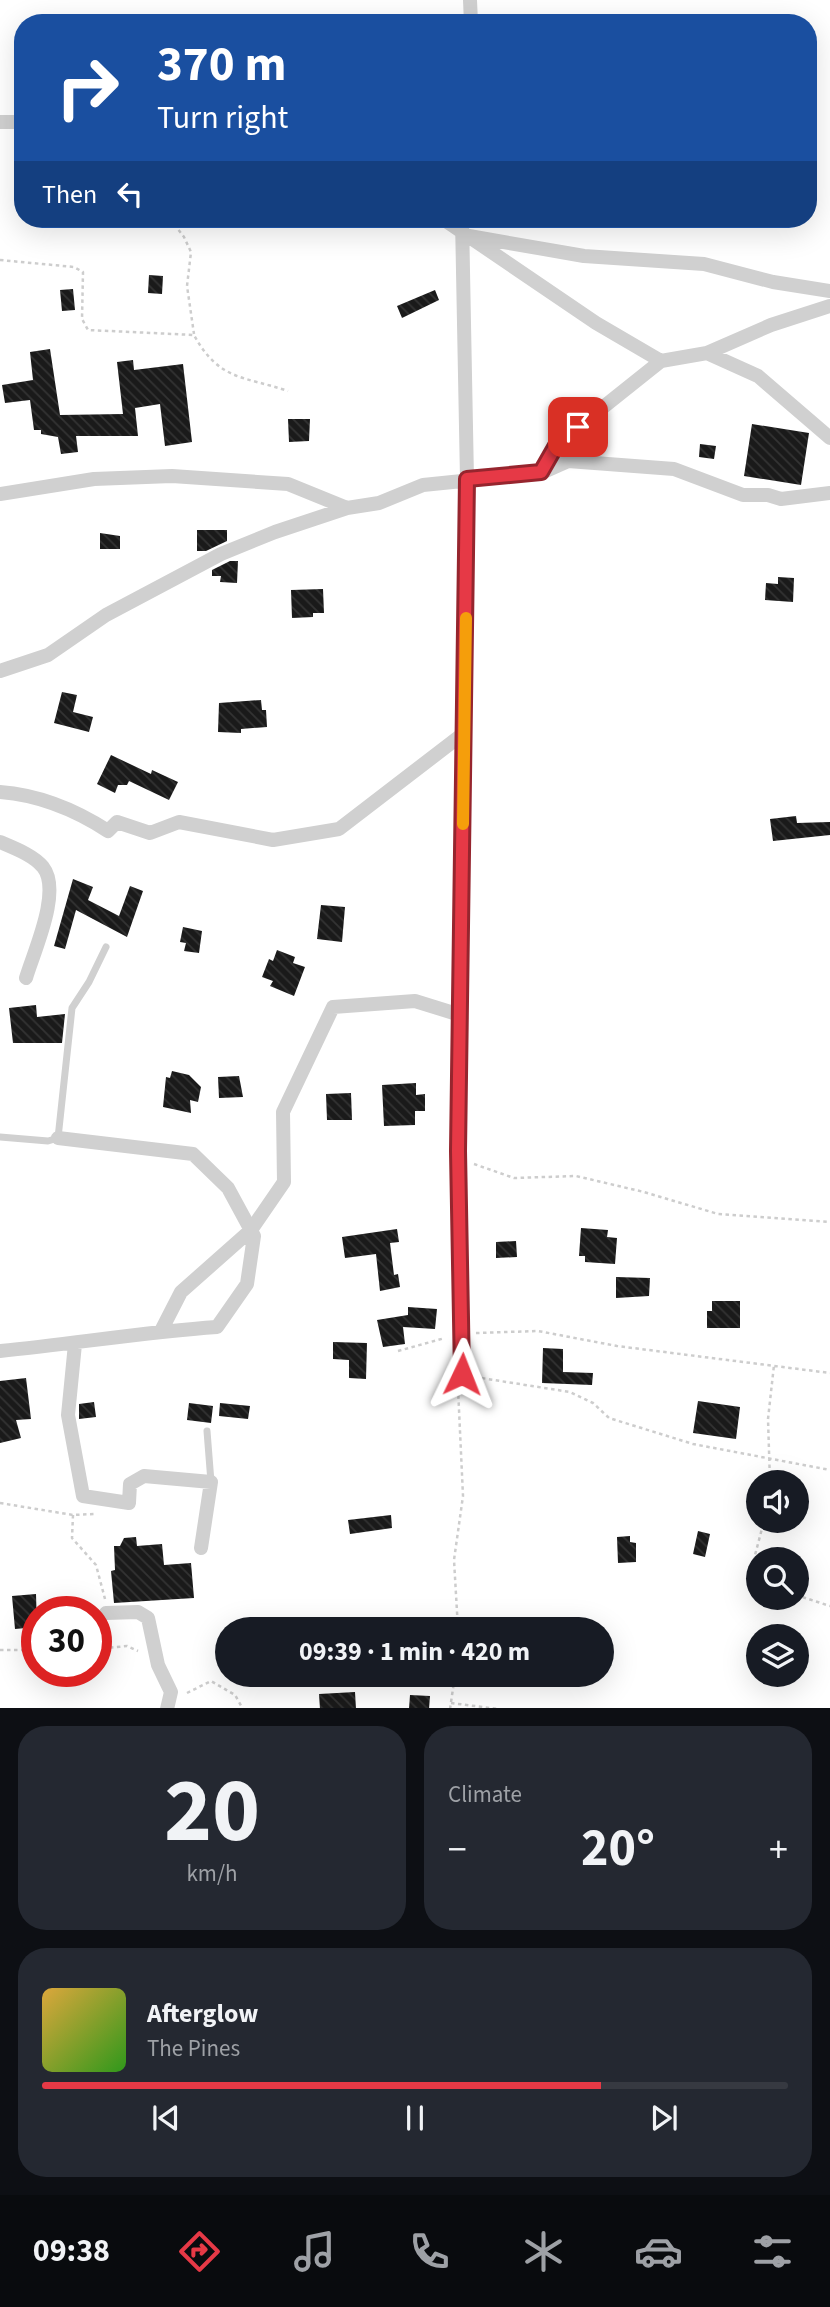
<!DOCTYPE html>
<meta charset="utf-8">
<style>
body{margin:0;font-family:"Source Sans 3",sans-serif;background:#242831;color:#f1f3f6;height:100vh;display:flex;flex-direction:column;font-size:26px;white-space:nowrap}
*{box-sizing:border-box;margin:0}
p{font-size:23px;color:#9ea1a6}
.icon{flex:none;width:38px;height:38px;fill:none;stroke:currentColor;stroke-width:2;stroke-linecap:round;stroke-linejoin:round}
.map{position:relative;height:1708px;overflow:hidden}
.sheet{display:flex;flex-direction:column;gap:18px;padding:18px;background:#0d0f14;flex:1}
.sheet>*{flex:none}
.hud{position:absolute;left:14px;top:14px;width:803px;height:214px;border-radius:28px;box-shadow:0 7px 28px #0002;background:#1a4fa0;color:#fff;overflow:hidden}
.tools{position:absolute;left:746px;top:1470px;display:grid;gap:14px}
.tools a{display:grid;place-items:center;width:63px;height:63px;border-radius:50%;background:#171b24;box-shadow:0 7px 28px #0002;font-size:35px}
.speed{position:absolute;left:21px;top:1596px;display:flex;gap:14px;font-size:35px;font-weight:700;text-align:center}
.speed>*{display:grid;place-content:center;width:91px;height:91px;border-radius:50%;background:#171b24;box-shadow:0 7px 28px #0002;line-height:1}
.speed .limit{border:10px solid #d22;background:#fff;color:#111}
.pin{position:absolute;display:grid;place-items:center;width:60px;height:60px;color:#fff;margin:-30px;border-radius:14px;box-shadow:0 4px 10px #0006}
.me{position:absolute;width:77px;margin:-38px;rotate:2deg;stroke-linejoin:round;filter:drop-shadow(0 0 5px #0008)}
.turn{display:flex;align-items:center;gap:24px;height:147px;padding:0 28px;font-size:32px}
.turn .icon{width:91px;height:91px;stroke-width:2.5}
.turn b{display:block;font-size:49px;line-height:60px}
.then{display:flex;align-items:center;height:66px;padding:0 28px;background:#0003;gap:14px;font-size:26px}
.big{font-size:52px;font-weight:700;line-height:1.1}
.sheet .widget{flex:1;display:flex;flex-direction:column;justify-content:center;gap:10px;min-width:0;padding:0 24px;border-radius:28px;background:#242831}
.sheet .dial{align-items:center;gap:0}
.dial b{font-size:91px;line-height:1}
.song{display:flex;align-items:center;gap:21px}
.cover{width:84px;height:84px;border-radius:10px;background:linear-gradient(135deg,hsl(40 70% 55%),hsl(110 70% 35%))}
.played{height:7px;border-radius:4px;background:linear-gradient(90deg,#e63946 75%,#363941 75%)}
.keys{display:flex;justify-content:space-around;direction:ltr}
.heat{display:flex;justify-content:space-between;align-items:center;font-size:38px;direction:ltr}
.sheet .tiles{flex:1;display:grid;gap:18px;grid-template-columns:1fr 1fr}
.widget:last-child{grid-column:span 2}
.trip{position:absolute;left:215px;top:1617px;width:399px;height:70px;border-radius:35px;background:#171b24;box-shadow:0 7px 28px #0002;font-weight:700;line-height:70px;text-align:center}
.tabs{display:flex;height:112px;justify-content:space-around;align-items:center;background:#090b0e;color:#9ea1a6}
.tabs .icon{width:49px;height:49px}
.tabs .selected{color:#e63946}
.tabs b{font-size:32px;color:#f1f3f6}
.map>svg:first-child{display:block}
.building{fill:url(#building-back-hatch)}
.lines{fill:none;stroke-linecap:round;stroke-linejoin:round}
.path{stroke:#cdcdcd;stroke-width:2.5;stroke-dasharray:3.5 3.5;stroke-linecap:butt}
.lane{stroke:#d0d0d0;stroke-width:7}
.street{stroke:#d0d0d0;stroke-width:14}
.route-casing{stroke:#96252e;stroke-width:18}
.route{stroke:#e63946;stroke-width:12}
.slow{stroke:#f59e0b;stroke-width:12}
</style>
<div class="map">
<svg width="830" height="1709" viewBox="0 0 830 1709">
<defs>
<pattern id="building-back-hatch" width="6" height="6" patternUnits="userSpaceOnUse" patternTransform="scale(1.75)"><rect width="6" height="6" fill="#1a1a1a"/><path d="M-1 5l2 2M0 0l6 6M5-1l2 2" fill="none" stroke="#333"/></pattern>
</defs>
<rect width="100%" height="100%" fill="#fff"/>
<path class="building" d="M 149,275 L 163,276 L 162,294 L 148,293 Z
M 73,289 L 75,310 L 62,311 L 60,290 Z
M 435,290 L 439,300 L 402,318 L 397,306 Z
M 50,349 L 60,415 L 123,414 L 117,362 L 133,360 L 134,370 L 183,364 L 192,442 L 165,446 L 160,404 L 135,408 L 138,436 L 76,436 L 78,452 L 61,454 L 58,437 L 41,434 L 41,430 L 34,430 L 30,400 L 5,403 L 2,385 L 33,380 L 30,352 Z
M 288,419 L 310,419 L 309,441 L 289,442 Z
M 752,424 L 809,433 L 801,485 L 744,476 Z
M 700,444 L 716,446 L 714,459 L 699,457 Z
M 197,530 L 227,530 L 227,541 L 206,551 L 197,551 Z
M 100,533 L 120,536 L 120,549 L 100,549 Z
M 230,561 L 238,561 L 237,583 L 220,582 L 221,576 L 212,576 L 212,570 Z
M 778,577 L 794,578 L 793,602 L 765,600 L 766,583 L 778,584 Z
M 323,589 L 324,613 L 313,613 L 313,617 L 292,618 L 291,590 Z
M 62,692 L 77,695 L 73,712 L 93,717 L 89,732 L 54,723 Z
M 261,700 L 262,710 L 266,710 L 267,727 L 241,729 L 241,733 L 218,732 L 219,703 Z
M 111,755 L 151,774 L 152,770 L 178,782 L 169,800 L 129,781 L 127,785 L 118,785 L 115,793 L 97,784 Z
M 796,816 L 797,823 L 830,822 L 830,835 L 773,841 L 770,819 Z
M 73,879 L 93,887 L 88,900 L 119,916 L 130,886 L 143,891 L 127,937 L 76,910 L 65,949 L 54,946 Z
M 321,905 L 345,907 L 342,942 L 317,939 Z
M 183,927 L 202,931 L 199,953 L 184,951 L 186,943 L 180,942 Z
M 277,950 L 295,957 L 293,963 L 305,967 L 294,996 L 270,986 L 273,981 L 262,977 L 269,959 L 273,961 Z
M 36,1005 L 37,1017 L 65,1014 L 62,1043 L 13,1043 L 9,1008 Z
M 172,1071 L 189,1075 L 201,1087 L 198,1102 L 190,1100 L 191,1113 L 163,1107 L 166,1077 L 170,1078 Z
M 239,1076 L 243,1097 L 219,1098 L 218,1077 Z
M 416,1083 L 416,1095 L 425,1094 L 425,1111 L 415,1111 L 415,1125 L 384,1126 L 382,1085 Z
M 351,1093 L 352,1120 L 327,1120 L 326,1094 Z
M 581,1228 L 608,1230 L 607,1237 L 617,1238 L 615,1264 L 585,1262 L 585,1256 L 579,1256 Z
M 397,1229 L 399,1242 L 390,1243 L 394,1275 L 398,1274 L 400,1287 L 380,1291 L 376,1254 L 345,1258 L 342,1237 Z
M 516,1241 L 517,1257 L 496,1258 L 496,1242 Z
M 616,1277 L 650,1278 L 649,1296 L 616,1298 Z
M 712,1301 L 740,1301 L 740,1328 L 707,1328 L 707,1311 L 712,1311 Z
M 408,1307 L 437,1309 L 435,1329 L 403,1327 L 405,1344 L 383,1347 L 377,1320 L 408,1315 Z
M 333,1342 L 367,1343 L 366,1379 L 349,1378 L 349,1360 L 333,1359 Z
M 543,1348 L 563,1349 L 563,1372 L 593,1373 L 592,1385 L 542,1383 Z
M 26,1378 L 31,1419 L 16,1420 L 21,1438 L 0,1443 L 0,1381 Z
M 698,1401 L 740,1407 L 736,1439 L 693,1433 Z
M 94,1402 L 96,1417 L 79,1419 L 79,1404 Z
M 189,1403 L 213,1406 L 211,1423 L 187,1420 Z
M 220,1403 L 250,1406 L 248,1419 L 219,1416 Z
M 391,1515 L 392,1528 L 350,1534 L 348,1520 Z
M 698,1531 L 710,1534 L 705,1557 L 693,1554 Z
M 630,1536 L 630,1542 L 636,1543 L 636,1562 L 618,1563 L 617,1537 Z
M 136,1537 L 137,1546 L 162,1544 L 164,1565 L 191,1563 L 194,1598 L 114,1603 L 111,1571 L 115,1570 L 114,1546 L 120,1546 L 124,1538 Z
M 36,1594 L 37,1627 L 15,1629 L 12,1596 Z
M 355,1692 L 356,1709 L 320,1709 L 319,1694 Z
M 410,1695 L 430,1696 L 429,1709 L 409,1709 Z"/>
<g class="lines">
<path class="path" d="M 170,219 L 184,237 L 191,252 L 187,286 L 194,334
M 0,260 L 74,267 L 83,272 L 82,319 L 88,330 L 194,335 C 219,381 244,376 288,391
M 474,1164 L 514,1178 L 576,1176 L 644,1192 L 718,1214 L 830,1222
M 476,1333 L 538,1331 L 617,1346 L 830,1373
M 398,1351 L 445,1338
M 475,1377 L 570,1392 L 593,1403 L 609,1418 L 693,1444 L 830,1470
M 770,1482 L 768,1419 L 774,1365
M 0,1503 L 73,1515 L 94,1514
M 73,1515 L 72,1538 L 96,1565 L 105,1599
M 758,1585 L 751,1580 L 750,1574 L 764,1521
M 796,1595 L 830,1606
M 458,1629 L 454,1560 L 463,1496 L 458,1388
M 105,1648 L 106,1627
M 96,1649 L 127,1646 L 138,1651
M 0,1650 L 37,1650
M 187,1693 L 211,1681 L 235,1695 L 243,1709
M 451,1703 L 498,1709
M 450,1709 L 455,1675"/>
<path class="lane" d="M 0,1137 L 48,1141 L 58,1138 L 72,1008 L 89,982 L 106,947
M 207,1431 L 211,1482"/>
<path class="street" d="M 470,0 L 471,23
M 0,122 L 23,122
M 443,219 L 596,323 L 661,361 L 707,353 L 758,376 L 830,438
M 469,236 L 584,256 L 704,264 L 773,282 L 830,291
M 707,353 L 771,325 L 830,306
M 541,473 L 557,444 L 661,361
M 0,494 L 94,479 L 172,476 L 288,484 L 347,508
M 0,671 L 48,655 L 106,615 L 221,554 L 275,532 L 347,508 L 379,503 L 423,485 L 541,473 L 568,461 L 674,469 L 743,495 L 768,495 L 781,499 L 830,493
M 0,792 C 40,795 74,809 108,831 L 117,822 L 150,833 L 179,822 L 273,840 L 339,829 L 464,733
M 0,842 C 14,848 33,855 43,867 C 62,891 34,951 26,978
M 161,1331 L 181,1292 L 251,1230 L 284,1182 L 283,1112 L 333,1007 L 415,1001 L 460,1015
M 75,1344 L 68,1415 L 83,1496 L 129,1503 L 130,1484 L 144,1476 L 211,1482 L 201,1548
M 0,1351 C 73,1344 144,1332 217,1327 L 247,1284 L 254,1236 L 228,1188 L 193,1154 L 58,1138
M 462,1374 L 458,1151 L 467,479 L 462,219
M 106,1613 L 138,1612 L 148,1618 L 158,1665 L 171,1692 L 167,1709"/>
</g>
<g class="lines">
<g class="route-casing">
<path id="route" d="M 462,1374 L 458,1151 L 467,479 L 541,472 L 557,444 L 578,427"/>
</g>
<use href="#route" class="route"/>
<path class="slow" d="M 463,824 L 466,618"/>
</g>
</svg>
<div class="tools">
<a><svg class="icon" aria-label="sound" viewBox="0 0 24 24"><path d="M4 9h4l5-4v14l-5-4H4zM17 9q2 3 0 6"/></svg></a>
<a><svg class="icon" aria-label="search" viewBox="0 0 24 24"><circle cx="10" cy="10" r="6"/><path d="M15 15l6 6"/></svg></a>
<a><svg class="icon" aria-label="layers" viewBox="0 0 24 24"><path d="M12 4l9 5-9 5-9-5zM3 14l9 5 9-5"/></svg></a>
</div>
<div class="speed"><div class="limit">30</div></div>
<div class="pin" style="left:578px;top:427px;background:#d93025"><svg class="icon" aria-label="arrive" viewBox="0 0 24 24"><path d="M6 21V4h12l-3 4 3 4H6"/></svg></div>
<svg class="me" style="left:462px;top:1374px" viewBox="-20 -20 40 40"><path d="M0-17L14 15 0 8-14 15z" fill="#e63946" stroke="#fff" stroke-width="4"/></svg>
<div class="trip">09:39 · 1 min · 420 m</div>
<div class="hud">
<div class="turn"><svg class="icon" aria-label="right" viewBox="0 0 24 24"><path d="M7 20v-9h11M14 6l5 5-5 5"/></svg><div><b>370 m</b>Turn right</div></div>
<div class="then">Then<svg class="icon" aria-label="left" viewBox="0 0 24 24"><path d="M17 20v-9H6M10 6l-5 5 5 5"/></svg></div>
</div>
</div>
<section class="sheet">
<div class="tiles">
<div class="widget dial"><b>20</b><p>km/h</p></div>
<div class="widget"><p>Climate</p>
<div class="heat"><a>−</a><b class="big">20°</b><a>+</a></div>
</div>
<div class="widget">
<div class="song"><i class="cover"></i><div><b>Afterglow</b><p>The Pines</p></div></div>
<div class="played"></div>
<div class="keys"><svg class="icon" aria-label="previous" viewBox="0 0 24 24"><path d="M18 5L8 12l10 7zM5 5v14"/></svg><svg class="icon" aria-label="pause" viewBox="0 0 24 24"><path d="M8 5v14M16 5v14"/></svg><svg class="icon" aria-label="next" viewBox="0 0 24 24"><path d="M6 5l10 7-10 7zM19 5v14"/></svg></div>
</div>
</div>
</section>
<nav class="tabs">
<b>09:38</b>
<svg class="icon selected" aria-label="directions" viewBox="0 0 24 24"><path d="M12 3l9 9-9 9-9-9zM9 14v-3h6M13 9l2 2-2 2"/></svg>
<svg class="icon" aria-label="music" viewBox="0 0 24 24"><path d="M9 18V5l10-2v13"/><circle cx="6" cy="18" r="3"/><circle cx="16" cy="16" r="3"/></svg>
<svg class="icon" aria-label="phone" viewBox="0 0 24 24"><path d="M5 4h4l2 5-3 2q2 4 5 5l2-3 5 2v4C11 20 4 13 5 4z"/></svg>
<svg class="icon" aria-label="climate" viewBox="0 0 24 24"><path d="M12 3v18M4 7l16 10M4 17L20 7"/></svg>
<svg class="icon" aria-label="car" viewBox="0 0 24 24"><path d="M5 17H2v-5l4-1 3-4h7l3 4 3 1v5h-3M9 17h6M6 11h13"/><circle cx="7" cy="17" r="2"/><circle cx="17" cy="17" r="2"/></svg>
<svg class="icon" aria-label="filters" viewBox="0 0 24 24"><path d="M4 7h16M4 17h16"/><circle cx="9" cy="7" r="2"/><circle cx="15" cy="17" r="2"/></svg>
</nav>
